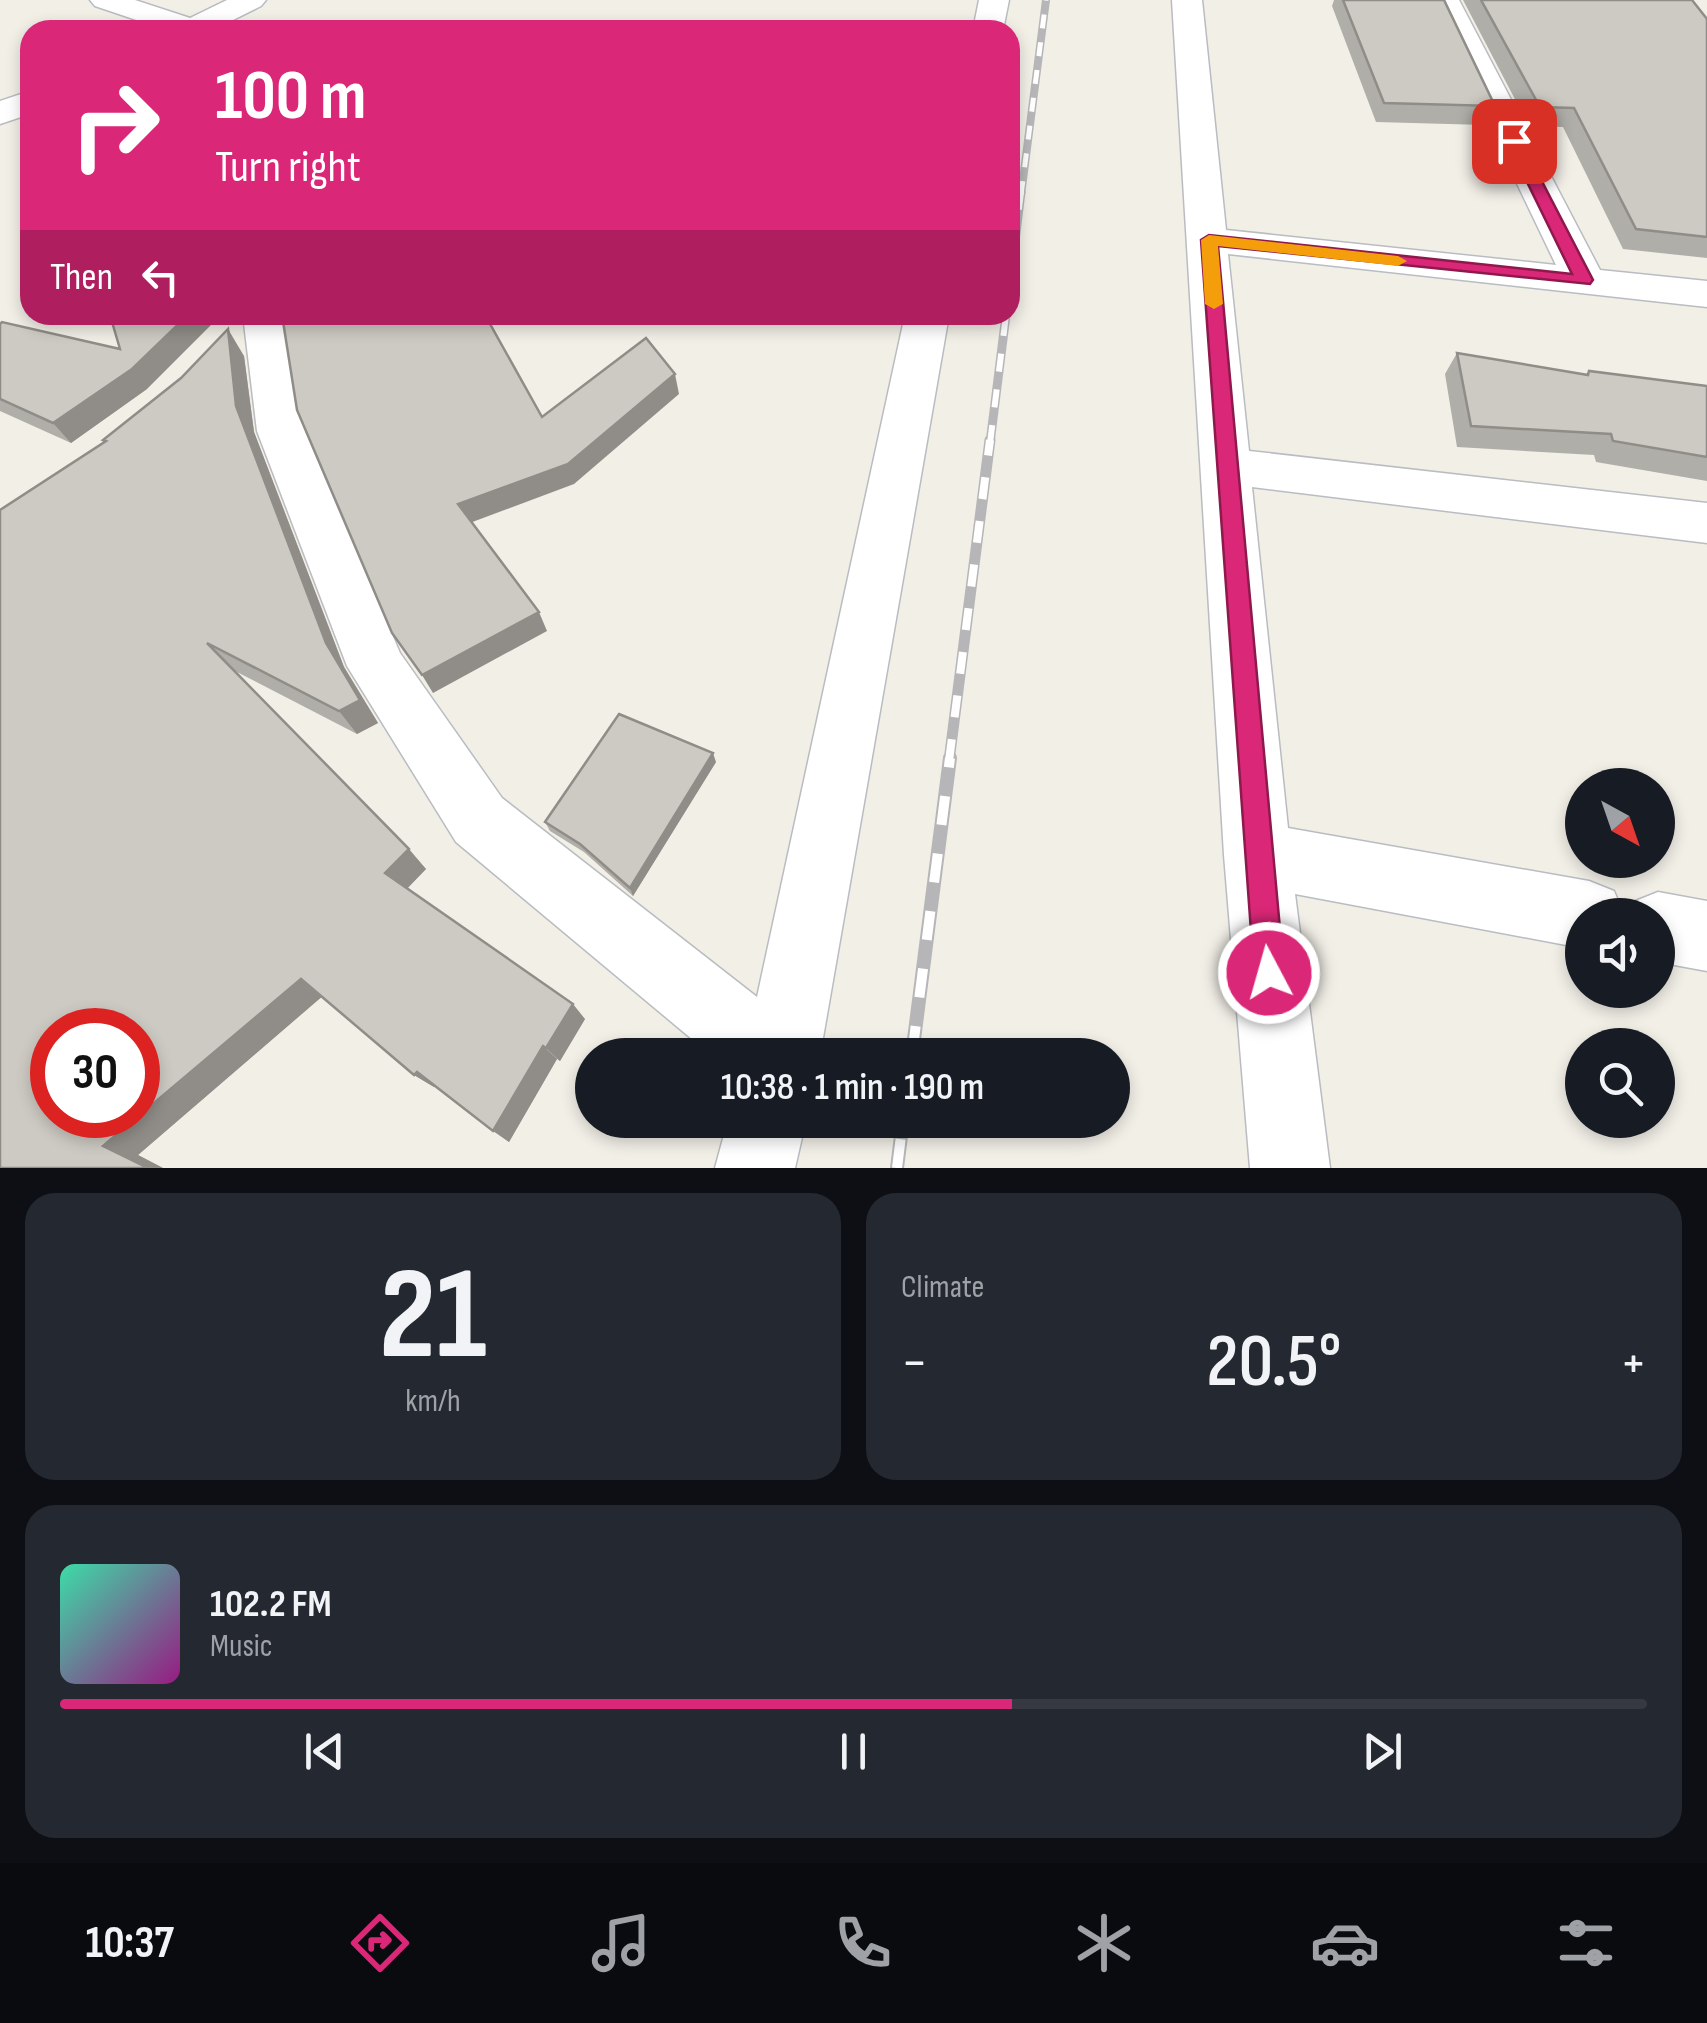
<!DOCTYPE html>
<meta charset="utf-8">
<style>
body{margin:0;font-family:"Sofia Sans Condensed",sans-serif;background:#242831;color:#f1f3f6;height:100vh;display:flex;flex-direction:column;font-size:38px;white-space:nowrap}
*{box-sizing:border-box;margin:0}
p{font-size:32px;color:#9ea1a6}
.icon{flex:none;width:55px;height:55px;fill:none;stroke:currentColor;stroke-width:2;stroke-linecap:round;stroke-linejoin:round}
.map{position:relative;height:1168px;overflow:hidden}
.drawer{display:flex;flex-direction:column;gap:25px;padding:25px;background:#0d0f14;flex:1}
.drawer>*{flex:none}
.top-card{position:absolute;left:20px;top:20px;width:1000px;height:305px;border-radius:30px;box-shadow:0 5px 15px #0003;background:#db2777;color:#fff;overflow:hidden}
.needle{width:65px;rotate:140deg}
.fabs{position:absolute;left:1565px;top:768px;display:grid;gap:20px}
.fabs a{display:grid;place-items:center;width:110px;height:110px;border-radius:50%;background:#171b24;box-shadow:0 5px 15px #0003;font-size:50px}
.speed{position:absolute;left:30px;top:1008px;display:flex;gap:20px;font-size:50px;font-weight:700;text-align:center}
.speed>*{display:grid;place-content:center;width:130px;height:130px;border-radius:50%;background:#171b24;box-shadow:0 5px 15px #0003;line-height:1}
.speed .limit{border:15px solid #d22;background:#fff;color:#111}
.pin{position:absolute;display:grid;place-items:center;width:85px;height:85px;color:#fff;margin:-42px;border-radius:20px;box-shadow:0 5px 15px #0006}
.me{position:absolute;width:110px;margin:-55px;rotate:354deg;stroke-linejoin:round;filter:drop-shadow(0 0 8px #0008)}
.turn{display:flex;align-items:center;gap:35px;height:210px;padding:0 30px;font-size:45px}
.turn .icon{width:130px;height:130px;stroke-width:2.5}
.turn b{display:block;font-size:70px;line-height:85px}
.then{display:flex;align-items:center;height:95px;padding:0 30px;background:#0003;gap:20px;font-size:38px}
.big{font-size:75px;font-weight:600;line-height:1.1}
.drawer .widget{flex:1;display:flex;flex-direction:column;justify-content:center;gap:15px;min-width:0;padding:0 35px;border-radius:30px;background:#242831}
.drawer .dial{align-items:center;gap:0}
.dial b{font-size:130px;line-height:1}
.song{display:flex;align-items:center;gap:30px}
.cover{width:120px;height:120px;border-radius:15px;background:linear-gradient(135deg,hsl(160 70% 55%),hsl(310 70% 35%))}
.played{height:10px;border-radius:5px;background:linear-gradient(90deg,#db2777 60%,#363941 60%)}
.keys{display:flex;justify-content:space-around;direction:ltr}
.heat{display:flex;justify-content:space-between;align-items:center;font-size:55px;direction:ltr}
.drawer .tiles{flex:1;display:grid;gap:25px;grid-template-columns:1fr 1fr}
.widget:last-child{grid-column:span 2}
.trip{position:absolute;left:575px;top:1038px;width:555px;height:100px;border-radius:50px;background:#171b24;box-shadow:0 5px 15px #0003;font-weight:600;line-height:100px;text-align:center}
.menu{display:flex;height:160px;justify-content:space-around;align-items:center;background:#090b0e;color:#9ea1a6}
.menu .icon{width:70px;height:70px}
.menu .on{color:#db2777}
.menu b{font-size:45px;color:#f1f3f6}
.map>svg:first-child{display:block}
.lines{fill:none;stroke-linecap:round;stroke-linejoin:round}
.street-casing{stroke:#b9bcc1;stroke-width:3}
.street{fill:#fff;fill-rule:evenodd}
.rail-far3-casing{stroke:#b6b6b8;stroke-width:8}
.rail-far2-casing{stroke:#b6b6b8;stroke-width:9}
.rail-far1-casing{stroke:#b6b6b8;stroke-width:11}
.rail-casing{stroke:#b6b6b8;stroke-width:14}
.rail-far3{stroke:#fff;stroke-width:5;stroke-dasharray:14;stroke-linecap:butt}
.rail-far2{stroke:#fff;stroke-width:6;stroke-dasharray:18;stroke-linecap:butt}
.rail-far1{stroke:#fff;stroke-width:8;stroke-dasharray:22;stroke-linecap:butt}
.rail{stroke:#fff;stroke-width:10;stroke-dasharray:29;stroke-linecap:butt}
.wall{fill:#b0aea8}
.shaded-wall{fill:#908d88}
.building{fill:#cdcac3;stroke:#908d88;stroke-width:2.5;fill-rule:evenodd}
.route{fill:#db2777;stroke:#8e194d;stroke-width:2.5}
.slow{fill:#f59e0b}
</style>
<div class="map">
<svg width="1707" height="1168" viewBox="0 0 1707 1168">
<rect width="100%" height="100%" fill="#f2efe7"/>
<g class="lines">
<g class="street-casing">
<path id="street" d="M 90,0 L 135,0 L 190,18 L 227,0 L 266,0 L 261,6 L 213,30 L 166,30 L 95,6 Z
M 979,0 L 1009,0 L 1003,30 L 973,30 Z
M 1172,0 L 1202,0 L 1226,230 L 1556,265 L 1429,0 L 1459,0 L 1600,270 L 1707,281 L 1707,307 L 1228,254 L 1249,451 L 1707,503 L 1707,543 L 1252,487 L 1288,828 L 1589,881 L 1614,891 L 1624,915 L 1582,915 L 1582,948 L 1295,894 L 1330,1168 L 1250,1168 L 1224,855 Z
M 30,91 L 30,114 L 0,124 L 0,101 Z
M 243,315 L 287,315 L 305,431 L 400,653 L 502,798 L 757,997 L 905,315 L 949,315 L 820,1055 L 711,1055 L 456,842 L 347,666 L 257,431 Z
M 1658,892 L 1707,901 L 1707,971 L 1658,962 L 1658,915 L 1628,915 L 1633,902 Z
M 728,1120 L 806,1120 L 795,1168 L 715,1168 Z"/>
</g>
<use href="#street" class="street"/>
<g class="rail-far3-casing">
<path id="rail-far3" d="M 1021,195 L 1046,0"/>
</g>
<g class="rail-far2-casing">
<path id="rail-far2" d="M 1010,281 L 1021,192
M 990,443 L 1006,315"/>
</g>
<g class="rail-far1-casing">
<path id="rail-far1" d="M 949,761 L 990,440"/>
</g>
<g class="rail-casing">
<path id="rail" d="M 912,1055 L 950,758
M 897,1168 L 903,1120"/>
</g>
<use href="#rail-far3" class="rail-far3"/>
<use href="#rail-far2" class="rail-far2"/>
<use href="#rail-far1" class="rail-far1"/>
<use href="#rail" class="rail"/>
</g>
<path class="wall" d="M 1334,0 L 1444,0 L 1495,106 L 1485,125 L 1376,122 L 1332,6 Z
M 1463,0 L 1692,0 L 1707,19 L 1707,258 L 1623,249 L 1563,127 L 1529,126 Z
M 0,324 L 147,389 L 71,443 L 0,411 Z
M 1457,353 L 1585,375 L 1589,371 L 1707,386 L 1707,481 L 1596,462 L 1594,455 L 1457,447 L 1445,374 Z
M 244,356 L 254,432 L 344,667 L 378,723 L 357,734 L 233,670 L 426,869 L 407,888 L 585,1019 L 560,1061 L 557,1059 L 509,1142 L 435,1086 L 434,1087 L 414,1075 L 322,996 L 138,1155 L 163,1168 L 0,1168 L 105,442 L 103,440 Z
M 716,762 L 633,896 L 584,852 L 550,831 L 545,822 Z"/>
<path class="shaded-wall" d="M 188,315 L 221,315 L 147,389 L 71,443 L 53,423 Z
M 228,329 L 244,356 L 254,432 L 344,667 L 378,723 L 357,734 L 339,711 L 326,643 L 236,406 Z
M 675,374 L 679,394 L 574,484 L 467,524 L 458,504 Z
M 539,612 L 547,631 L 433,693 L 422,675 Z
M 713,753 L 716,762 L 633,896 L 630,888 Z
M 409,849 L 426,869 L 404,892 L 385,873 Z
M 301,979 L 324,995 L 138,1155 L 163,1168 L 148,1168 L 103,1146 Z
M 573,1004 L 585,1019 L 560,1061 L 546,1048 Z
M 543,1046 L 557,1059 L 509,1142 L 493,1131 Z
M 417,1072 L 436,1084 L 434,1087 L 414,1075 Z"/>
<path class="building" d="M 1343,0 L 1444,0 L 1495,106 L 1384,103 Z
M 1481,0 L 1692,0 L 1707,19 L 1707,237 L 1636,229 L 1574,108 L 1540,107 Z
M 110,315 L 188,315 L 132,369 L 53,423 L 0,399 L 0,324 L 2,322 L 120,349 Z
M 282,315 L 485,315 L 542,417 L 646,338 L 675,374 L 568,464 L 458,504 L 539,612 L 422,675 L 392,633 L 297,410 Z
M 228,329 L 236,406 L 326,643 L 360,700 L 339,711 L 207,643 L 409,849 L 385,873 L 573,1004 L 546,1048 L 543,1046 L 493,1131 L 417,1072 L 414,1075 L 301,979 L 103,1146 L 148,1168 L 0,1168 L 0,510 L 106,441 L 103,440 L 181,378 ZM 52,1030 L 138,1030 L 138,1115 L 52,1115 Z
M 1457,353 L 1588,375 L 1589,371 L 1707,386 L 1707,457 L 1613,441 L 1611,434 L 1471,426 Z
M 619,714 L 713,753 L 630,888 L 580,844 L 545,822 Z"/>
<path class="route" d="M 1514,137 L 1521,141 L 1593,280 L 1590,284 L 1218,246 L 1284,973 L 1280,983 L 1269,988 L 1259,983 L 1254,973 L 1201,240 L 1209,235 L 1572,274 L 1507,141 Z"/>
<path class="slow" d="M 1209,235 L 1398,256 L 1407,261 L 1398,266 L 1218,246 L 1223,304 L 1214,309 L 1205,304 L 1201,240 Z"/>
</svg>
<div class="fabs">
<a><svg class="needle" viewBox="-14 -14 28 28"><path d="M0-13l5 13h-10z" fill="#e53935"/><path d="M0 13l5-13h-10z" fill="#9ea1a6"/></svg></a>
<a><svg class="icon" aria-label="sound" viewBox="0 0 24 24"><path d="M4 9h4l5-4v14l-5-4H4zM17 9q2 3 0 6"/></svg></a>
<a><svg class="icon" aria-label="search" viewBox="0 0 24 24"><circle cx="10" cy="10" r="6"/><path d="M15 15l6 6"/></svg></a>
</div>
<div class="speed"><div class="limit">30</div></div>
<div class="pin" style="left:1514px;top:141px;background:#d93025"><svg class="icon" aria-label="arrive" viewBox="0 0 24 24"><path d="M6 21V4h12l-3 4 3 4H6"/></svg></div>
<svg class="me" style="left:1269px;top:973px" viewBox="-20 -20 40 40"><circle r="17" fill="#db2777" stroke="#fff" stroke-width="3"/><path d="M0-11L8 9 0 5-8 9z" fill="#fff"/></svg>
<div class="trip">10:38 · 1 min · 190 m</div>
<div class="top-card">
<div class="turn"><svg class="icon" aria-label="right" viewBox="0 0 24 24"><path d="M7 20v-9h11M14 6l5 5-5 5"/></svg><div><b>100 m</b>Turn right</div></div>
<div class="then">Then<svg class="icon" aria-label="left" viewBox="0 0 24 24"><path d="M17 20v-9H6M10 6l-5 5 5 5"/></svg></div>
</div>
</div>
<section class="drawer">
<div class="tiles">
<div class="widget dial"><b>21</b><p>km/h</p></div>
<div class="widget"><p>Climate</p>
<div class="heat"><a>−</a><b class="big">20.5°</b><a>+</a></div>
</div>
<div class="widget">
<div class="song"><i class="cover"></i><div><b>102.2 FM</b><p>Music</p></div></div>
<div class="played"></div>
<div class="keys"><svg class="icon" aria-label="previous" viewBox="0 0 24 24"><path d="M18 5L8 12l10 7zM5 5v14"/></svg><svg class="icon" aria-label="pause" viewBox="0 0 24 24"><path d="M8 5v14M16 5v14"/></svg><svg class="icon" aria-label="next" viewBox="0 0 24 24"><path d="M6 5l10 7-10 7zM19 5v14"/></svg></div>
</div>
</div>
</section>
<nav class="menu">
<b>10:37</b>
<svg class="icon on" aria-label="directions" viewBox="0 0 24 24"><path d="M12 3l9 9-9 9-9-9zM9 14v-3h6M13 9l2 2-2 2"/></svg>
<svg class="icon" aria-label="music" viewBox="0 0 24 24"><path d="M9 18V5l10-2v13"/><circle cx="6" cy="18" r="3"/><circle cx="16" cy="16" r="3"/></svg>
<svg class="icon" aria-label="phone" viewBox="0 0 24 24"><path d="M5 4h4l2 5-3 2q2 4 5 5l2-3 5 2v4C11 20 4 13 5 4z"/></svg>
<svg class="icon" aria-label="climate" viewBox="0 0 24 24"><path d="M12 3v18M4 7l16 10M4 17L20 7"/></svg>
<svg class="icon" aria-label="car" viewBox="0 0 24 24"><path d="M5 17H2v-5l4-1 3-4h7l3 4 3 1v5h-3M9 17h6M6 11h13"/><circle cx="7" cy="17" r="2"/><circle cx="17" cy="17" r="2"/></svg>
<svg class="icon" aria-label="filters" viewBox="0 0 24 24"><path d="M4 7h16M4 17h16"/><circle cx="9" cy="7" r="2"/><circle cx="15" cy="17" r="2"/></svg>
</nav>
